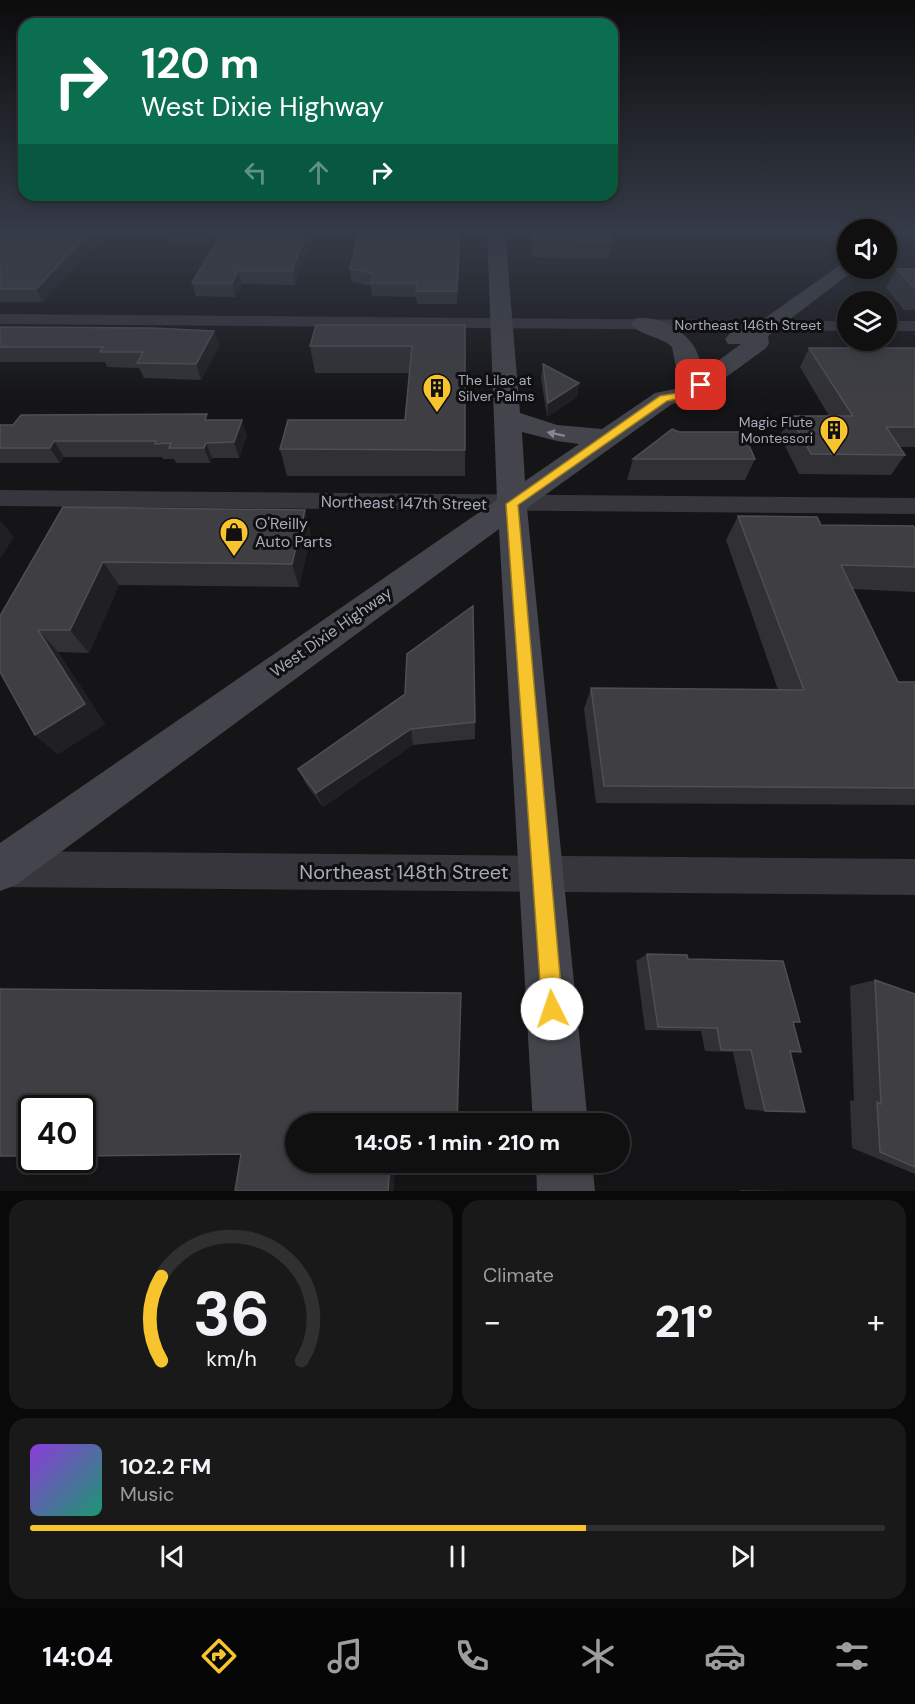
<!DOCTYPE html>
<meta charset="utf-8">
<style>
body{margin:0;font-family:"DM Sans",sans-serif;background:#19191a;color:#f1f3f6;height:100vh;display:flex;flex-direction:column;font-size:22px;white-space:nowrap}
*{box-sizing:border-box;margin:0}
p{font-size:20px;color:#9c9d9f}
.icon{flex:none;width:33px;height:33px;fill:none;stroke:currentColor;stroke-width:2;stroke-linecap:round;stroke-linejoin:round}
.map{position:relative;height:1191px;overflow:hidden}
.sheet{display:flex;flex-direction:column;gap:9px;padding:9px;background:#090909;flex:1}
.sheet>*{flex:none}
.top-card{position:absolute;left:18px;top:18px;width:600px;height:183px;border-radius:18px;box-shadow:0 3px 9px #0003,0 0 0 2px #303031;background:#0b6e4f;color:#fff;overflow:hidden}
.tools{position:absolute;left:837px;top:219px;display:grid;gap:12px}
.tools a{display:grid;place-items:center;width:60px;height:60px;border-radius:50%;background:#101011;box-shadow:0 3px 9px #0003,0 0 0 2px #303031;font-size:30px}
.speed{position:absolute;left:18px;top:1095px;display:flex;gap:12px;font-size:30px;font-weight:700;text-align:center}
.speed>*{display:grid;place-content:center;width:78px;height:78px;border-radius:50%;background:#101011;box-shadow:0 3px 9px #0003,0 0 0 2px #303031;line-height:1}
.speed .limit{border:3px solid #111;border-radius:9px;background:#fff;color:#111}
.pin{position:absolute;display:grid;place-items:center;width:51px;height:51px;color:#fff;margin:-26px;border-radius:12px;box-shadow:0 3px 9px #0006}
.me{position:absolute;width:66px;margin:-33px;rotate:356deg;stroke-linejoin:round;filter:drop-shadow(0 0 4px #0008)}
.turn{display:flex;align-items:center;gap:21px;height:126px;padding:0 24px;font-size:27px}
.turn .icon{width:78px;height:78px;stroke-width:2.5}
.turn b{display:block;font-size:42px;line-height:51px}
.lanes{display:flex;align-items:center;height:57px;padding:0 24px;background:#0003;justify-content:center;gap:30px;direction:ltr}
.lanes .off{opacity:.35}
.big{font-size:45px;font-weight:800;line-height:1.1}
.sheet .widget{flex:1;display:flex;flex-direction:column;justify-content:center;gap:9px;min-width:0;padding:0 21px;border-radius:18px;background:#19191a}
.sheet .dial{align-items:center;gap:0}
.dial svg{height:156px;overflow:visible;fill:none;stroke:#303031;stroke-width:7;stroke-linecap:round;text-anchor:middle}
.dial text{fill:#f1f3f6;stroke:none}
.song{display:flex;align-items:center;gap:18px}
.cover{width:72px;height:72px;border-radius:9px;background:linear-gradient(135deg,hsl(270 70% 55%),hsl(160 70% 35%))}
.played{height:6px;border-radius:3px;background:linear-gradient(90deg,#f8c42d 65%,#303031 65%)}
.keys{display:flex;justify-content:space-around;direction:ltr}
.heat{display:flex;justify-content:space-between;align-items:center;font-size:33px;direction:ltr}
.sheet .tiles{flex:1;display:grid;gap:9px;grid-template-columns:1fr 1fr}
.widget:last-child{grid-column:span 2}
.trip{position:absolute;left:285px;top:1113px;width:345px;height:60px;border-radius:30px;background:#101011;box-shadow:0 3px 9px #0003,0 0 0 2px #303031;font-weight:800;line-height:60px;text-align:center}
.tab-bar{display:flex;height:96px;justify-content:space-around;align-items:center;background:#060607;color:#9c9d9f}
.tab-bar .icon{width:42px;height:42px}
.tab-bar .selected{color:#f8c42d}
.tab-bar b{font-size:27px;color:#f1f3f6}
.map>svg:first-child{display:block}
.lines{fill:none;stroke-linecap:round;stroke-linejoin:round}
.street{fill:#36363c;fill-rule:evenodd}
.secondary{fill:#44454c;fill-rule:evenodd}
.wall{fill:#313135}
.shaded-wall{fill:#202023}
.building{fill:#3e3e43;stroke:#4e4f55;stroke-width:1.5}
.oneway{fill:#848792}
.route{fill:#f8c42d;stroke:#a17f1d;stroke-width:1.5}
.labels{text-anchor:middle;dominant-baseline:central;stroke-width:6;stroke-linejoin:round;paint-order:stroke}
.far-street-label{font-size:14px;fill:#a7aab8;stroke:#101012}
.far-poi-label{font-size:14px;fill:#a7aab8;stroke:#101012;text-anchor:start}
.street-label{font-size:16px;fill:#a7aab8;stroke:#101012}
.poi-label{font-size:16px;fill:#a7aab8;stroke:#101012;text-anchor:start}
.near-street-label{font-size:20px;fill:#a7aab8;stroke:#101012}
</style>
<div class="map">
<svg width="915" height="1191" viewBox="0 0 915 1191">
<rect width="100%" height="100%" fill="#151517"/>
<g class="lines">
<path class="street" d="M 0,314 L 848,321 L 848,331 L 0,324 Z
M 886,321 L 915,321 L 915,331 L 886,331 Z
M 0,490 L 915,498 L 915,514 L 0,506 Z
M 0,851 L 915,859 L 915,895 L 0,887 Z"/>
<path class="secondary" d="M 487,232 L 505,232 L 520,413 L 557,425 L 602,429 L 655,393 L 680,388 L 694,378 L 681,377 L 677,372 L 672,347 C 661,336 640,336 631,324 L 634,319 C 663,312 706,341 700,374 L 741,344 L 728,344 L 725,339 L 733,330 L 751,328 L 841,264 L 848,262 L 848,268 L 857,268 L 768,336 L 769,343 L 766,348 L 696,399 L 672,404 L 527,508 L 588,1124 L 533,1124 L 499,529 L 16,885 L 0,891 L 0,843 L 497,500 ZM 522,432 L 557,441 L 579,444 L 525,481 Z
M 886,232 L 907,232 L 892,245 L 886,246 Z
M 536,1162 L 592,1162 L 595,1191 L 537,1191 Z"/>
</g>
<path class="wall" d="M 0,232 L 107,232 L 43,302 L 0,302 Z
M 162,232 L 210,232 L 204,241 L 172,241 L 171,239 L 164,239 Z
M 222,232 L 310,232 L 311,238 L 295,285 L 242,284 L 235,297 L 196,296 L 192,283 Z
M 460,232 L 457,304 L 417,304 L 416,297 L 372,296 L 371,286 L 351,282 L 350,269 Z
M 530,232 L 610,232 L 612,241 L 609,258 L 532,257 Z
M 897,269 L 915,269 L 915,310 L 904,310 L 886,288 Z
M 465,325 L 465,476 L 287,476 L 280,449 L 405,420 L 409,373 L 315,373 L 310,346 Z
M 0,327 L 214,331 L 219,346 L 201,380 L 144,378 L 139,368 L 107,367 L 105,362 L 0,362 Z
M 809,348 L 915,348 L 915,447 L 899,447 L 905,455 L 891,475 L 799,474 L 780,436 L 790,416 L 829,416 L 800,367 Z
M 543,364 L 579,383 L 577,397 L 547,417 L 541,378 Z
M 210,420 L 247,435 L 239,458 L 212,458 L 210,463 L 176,463 L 174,459 L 163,459 L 162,457 L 64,457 L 60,463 L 0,463 L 0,425 Z
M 633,459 L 755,459 L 745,480 L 627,480 Z
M 63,507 L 311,534 L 299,587 L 119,585 L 89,653 L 58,652 L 105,724 L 58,754 L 35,735 L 0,672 Z
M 738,516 L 821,525 L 915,528 L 915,592 L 852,589 L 898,682 L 915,682 L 915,805 L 596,803 L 584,709 L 591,688 L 778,690 L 726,540 Z
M 405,694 L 475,722 L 475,739 L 413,745 L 323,807 L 306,784 L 298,769 Z
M 647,954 L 688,959 L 800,1022 L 793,1023 L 801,1052 L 790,1053 L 765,1111 L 745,1109 L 733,1052 L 705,1051 L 701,1031 L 645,1030 L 636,961 Z
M 875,980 L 915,994 L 915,1174 L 852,1148 L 850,1100 L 854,1101 L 850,986 Z
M 739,1190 L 797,1191 L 740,1191 Z"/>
<path class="shaded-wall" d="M 90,232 L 107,232 L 43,302 L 36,289 Z
M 202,232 L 210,232 L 204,241 Z
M 307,232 L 310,232 L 311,238 L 295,285 L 292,271 Z
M 238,271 L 242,284 L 235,297 L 232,283 Z
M 214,331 L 219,346 L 201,380 L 196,364 Z
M 579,383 L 577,397 L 547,417 L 548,403 Z
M 242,420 L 247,435 L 239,458 L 234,442 Z
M 54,441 L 64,457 L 60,463 L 50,448 Z
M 206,443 L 212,458 L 210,463 L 204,448 Z
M 305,510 L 311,534 L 299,587 L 292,564 Z
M 0,520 L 14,537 L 0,559 Z
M 103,562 L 119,585 L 89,653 L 70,630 Z
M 38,630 L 58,652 L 105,724 L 58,754 L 35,735 Z
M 411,729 L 413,745 L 323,807 L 316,793 Z
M 390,1162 L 395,1162 L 394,1191 L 388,1191 Z"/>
<path class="building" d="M 0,232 L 90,232 L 36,289 L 0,289 Z
M 222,232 L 307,232 L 292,271 L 238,271 L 232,283 L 192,283 Z
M 359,232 L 460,232 L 457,291 L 416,291 L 417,283 L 371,283 L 373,273 L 350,269 Z
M 532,232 L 610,232 L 612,241 L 533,240 Z
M 897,269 L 915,269 L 915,289 Z
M 316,325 L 465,325 L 465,450 L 280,449 L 288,420 L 405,420 L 412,346 L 310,346 Z
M 0,327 L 151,328 L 214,331 L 196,364 L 137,363 L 143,352 L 100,352 L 103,347 L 0,347 Z
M 809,348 L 915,348 L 915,427 L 886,427 L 905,455 L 811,454 L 790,416 L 853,416 Z
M 543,364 L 579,383 L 548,403 Z
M 207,414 L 205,420 L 242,420 L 234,442 L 206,443 L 204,448 L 169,448 L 171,443 L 155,444 L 156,441 L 54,441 L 50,448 L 0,448 L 0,425 L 13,425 L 21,415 Z
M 672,429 L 679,432 L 743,432 L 755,459 L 633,459 Z
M 63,507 L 305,510 L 292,564 L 103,562 L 70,630 L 38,630 L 85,704 L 35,735 L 0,672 L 0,616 Z
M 738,516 L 817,517 L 821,525 L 913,526 L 915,528 L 915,567 L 841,565 L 898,682 L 915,682 L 915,788 L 604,786 L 591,688 L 804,690 Z
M 473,606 L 475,722 L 411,729 L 316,793 L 298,769 L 405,694 L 407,654 Z
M 647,954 L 687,955 L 688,959 L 783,961 L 800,1022 L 793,1022 L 801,1052 L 790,1051 L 805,1112 L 765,1111 L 751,1050 L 721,1050 L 717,1028 L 658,1027 Z
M 875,980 L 915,994 L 915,1167 L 880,1152 L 877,1102 L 881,1104 Z
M 0,989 L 461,993 L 457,1124 L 296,1124 L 296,1162 L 390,1162 L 388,1191 L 235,1191 L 241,1154 L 82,1156 L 82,1108 L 32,1108 L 32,1156 L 0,1156 Z"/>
<defs><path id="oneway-solid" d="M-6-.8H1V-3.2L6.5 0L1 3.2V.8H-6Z" transform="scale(1.5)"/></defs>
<use class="oneway" href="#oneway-solid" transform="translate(556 434) rotate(-168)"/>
<linearGradient id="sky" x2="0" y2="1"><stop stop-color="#0c0c0d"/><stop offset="0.58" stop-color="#353b47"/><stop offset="1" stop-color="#353b47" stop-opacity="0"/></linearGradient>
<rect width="915" height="399" fill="url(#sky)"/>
<path class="route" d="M 697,383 L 706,385 L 691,396 L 667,401 L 518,505 L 563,1009 L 560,1017 L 552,1020 L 545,1017 L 542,1009 L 506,504 L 660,396 L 684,392 Z"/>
<defs>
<g id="building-pin" transform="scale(1.5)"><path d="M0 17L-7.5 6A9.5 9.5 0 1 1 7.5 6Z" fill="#f8c42d" stroke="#101012"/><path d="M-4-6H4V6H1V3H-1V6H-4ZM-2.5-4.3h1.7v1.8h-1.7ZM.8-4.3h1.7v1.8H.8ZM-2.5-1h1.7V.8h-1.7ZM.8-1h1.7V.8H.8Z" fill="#111"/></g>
<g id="shop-pin" transform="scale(1.5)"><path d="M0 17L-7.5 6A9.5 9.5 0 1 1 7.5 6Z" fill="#f8c42d" stroke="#101012"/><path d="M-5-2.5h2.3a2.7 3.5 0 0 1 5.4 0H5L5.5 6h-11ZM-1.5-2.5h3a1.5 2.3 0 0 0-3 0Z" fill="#111"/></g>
</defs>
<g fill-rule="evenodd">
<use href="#building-pin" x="437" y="388"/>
<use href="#building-pin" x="834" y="430"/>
<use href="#shop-pin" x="234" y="532"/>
</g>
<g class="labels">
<g class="far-street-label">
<text x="748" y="325">Northeast 146th Street</text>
</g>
<g class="far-poi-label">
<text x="458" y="380">The Lilac at<tspan x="458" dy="16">Silver Palms</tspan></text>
<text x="813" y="422" text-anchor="end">Magic Flute<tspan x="813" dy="16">Montessori</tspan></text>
</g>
<g class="street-label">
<text transform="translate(404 503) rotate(1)">Northeast 147th Street</text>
<text transform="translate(331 632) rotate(-35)">West Dixie Highway</text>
</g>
<g class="poi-label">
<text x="255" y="523">O'Reilly<tspan x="255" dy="18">Auto Parts</tspan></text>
</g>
<g class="near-street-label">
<text x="404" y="872">Northeast 148th Street</text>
</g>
</g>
</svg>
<div class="tools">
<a><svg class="icon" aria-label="sound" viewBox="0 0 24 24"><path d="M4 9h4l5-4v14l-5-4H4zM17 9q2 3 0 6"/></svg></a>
<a><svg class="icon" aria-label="layers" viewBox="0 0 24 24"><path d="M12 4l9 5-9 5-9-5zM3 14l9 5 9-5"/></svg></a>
</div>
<div class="speed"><div class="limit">40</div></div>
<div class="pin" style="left:701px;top:385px;background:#d93025"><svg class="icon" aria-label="arrive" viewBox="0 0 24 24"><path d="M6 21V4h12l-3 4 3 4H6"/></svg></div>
<svg class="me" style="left:552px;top:1009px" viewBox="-20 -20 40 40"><circle r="19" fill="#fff"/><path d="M0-13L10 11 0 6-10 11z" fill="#f8c42d"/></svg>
<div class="trip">14:05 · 1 min · 210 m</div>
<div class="top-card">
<div class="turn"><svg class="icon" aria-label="right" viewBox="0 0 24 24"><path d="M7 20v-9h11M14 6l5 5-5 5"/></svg><div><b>120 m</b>West Dixie Highway</div></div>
<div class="lanes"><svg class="icon off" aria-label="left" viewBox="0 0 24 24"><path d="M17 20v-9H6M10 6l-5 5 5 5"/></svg><svg class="icon off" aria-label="ahead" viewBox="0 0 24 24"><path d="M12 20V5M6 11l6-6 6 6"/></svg><svg class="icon" aria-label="right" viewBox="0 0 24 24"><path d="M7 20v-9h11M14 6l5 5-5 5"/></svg></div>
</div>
</div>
<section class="sheet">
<div class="tiles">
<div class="widget dial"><svg viewBox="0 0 100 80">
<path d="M14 69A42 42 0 1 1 86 69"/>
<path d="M14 69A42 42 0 0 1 14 26" stroke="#f8c42d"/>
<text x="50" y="56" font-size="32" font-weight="700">36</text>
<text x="50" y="72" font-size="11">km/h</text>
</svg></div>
<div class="widget"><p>Climate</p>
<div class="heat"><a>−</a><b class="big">21°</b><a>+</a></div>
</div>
<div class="widget">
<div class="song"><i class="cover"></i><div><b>102.2 FM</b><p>Music</p></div></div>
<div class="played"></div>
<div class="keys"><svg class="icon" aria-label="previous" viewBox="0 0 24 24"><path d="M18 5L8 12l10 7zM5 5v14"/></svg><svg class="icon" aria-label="pause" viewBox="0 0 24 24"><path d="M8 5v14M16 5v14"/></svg><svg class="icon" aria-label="next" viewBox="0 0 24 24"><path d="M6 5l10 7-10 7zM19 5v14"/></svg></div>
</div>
</div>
</section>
<nav class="tab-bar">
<b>14:04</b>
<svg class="icon selected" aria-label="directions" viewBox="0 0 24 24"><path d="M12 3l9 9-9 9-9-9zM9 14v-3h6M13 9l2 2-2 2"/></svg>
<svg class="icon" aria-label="music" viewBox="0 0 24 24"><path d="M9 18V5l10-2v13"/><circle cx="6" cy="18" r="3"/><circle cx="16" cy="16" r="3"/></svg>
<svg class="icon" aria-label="phone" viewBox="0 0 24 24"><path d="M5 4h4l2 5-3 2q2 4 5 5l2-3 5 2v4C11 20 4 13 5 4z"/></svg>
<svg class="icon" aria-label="climate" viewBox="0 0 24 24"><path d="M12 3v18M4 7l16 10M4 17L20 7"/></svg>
<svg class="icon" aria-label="car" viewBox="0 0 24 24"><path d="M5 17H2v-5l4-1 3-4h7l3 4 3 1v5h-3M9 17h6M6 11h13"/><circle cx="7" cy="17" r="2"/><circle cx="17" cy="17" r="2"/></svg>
<svg class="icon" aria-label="filters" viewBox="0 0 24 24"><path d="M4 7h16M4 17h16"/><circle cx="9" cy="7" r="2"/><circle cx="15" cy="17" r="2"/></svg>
</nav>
